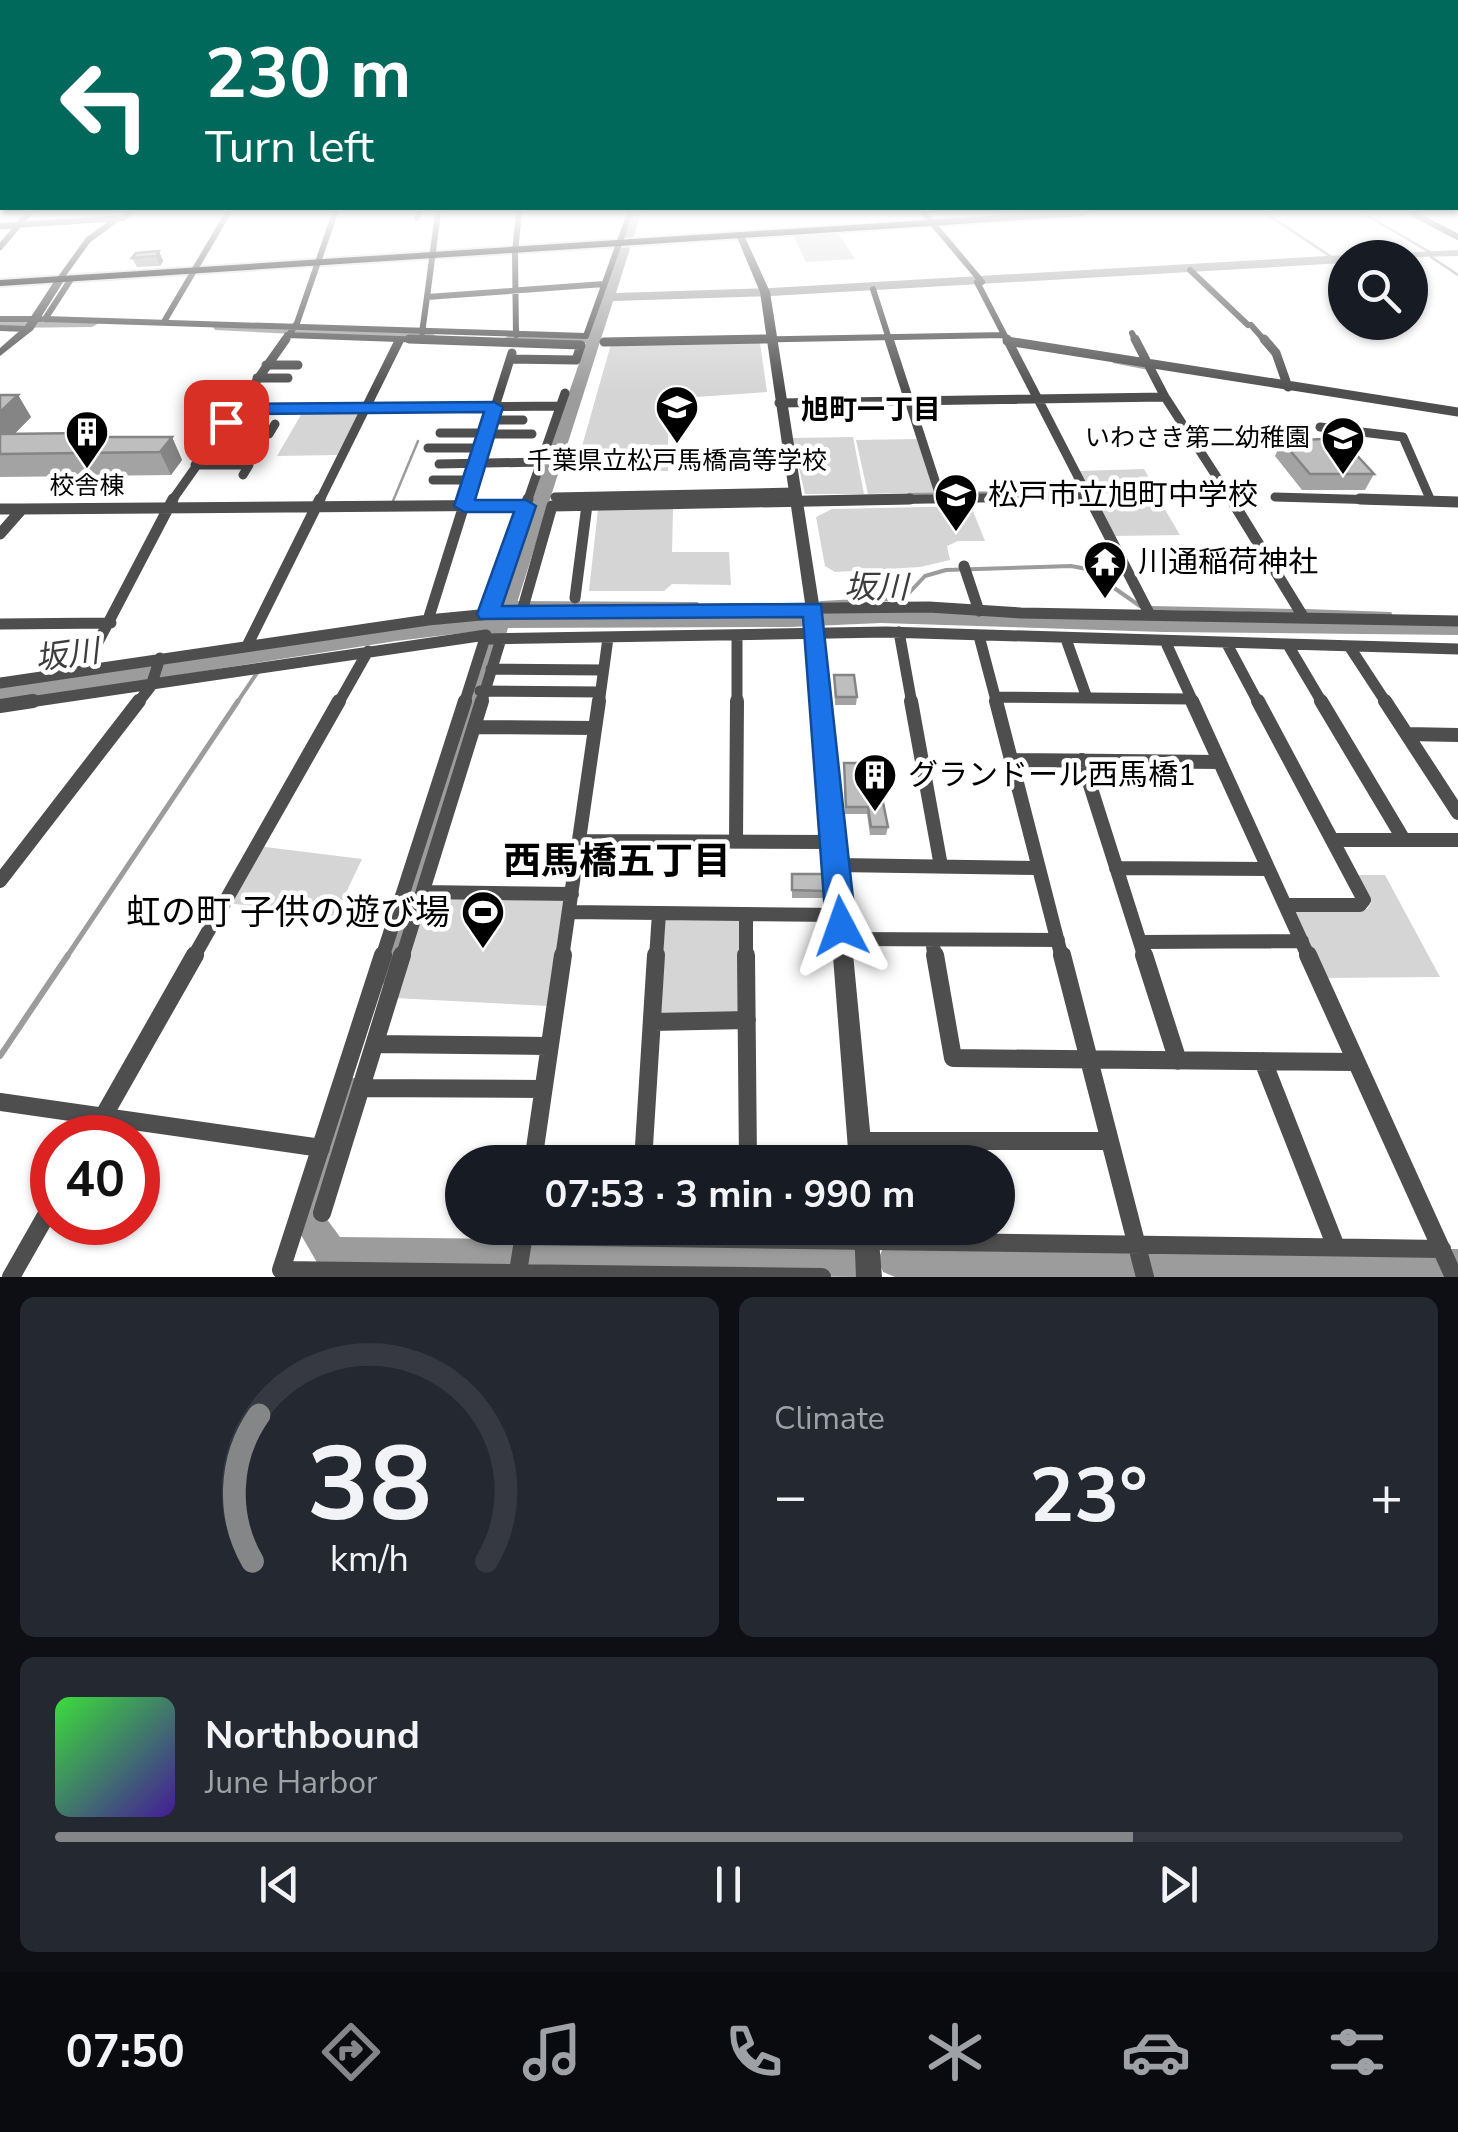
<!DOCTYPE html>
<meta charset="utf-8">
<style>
body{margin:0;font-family:"Nunito Sans","Noto Sans JP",sans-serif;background:#242831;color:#f1f3f6;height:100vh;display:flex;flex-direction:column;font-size:38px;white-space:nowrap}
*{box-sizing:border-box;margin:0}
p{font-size:32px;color:#9ea1a6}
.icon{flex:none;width:55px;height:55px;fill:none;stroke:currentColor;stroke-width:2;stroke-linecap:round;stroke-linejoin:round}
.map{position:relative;height:1277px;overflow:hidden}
.sheet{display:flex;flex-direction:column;gap:20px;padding:20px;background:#0d0f14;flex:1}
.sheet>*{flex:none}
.banner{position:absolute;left:0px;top:0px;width:1460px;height:210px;box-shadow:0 2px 8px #0004;background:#00695c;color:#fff;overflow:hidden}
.controls{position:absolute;left:1328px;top:240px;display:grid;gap:20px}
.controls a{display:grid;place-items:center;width:100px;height:100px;border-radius:50%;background:#171b24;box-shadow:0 2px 8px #0004;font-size:50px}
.speed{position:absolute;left:30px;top:1115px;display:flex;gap:20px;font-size:50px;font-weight:700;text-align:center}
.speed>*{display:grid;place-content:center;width:130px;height:130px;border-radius:50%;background:#171b24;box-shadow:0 2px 8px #0004;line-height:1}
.speed .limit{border:15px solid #d22;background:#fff;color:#111}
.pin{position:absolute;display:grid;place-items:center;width:85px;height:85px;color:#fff;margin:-42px;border-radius:20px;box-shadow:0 5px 15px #0006}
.me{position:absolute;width:110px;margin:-55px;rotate:356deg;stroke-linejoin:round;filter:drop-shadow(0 0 8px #0008)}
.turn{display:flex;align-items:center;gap:35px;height:210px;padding:0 40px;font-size:45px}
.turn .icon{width:130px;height:130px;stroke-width:2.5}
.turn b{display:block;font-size:70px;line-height:85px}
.big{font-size:75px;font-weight:700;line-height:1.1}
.sheet .widget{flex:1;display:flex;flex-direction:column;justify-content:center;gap:15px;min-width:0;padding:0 35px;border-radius:15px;background:#242831}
.sheet .dial{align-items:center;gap:0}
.dial svg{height:260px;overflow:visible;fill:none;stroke:#363941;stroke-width:7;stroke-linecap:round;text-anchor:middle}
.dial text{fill:#f1f3f6;stroke:none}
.song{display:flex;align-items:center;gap:30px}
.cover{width:120px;height:120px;border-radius:15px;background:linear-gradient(135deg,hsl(120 70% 55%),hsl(260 70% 35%))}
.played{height:10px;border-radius:5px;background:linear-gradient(90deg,#858687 80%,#363941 80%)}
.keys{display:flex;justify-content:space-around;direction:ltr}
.heat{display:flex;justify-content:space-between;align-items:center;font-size:55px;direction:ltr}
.sheet .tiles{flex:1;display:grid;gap:20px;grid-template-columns:1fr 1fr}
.widget:last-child{grid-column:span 2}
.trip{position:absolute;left:445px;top:1145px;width:570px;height:100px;border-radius:50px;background:#171b24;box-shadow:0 2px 8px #0004;font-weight:700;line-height:100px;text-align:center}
.dock{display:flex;height:160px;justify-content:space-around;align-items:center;background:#090b0e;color:#9ea1a6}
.dock .icon{width:70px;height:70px}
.dock .on{color:#858687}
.dock b{font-size:45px;color:#f1f3f6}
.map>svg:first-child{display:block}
.green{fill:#d5d5d5}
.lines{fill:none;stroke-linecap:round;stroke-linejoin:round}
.stream-far3{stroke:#9c9c9c;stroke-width:2.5}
.stream-far2{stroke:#9c9c9c;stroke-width:4}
.stream-far1{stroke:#9c9c9c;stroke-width:5}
.stream{stroke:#9c9c9c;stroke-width:6}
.river{fill:#9c9c9c;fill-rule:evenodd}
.primary-casing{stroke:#dbdbdb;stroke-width:4}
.minor-far4{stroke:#4e4e4e;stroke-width:6}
.minor-far3{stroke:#4e4e4e;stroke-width:9}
.minor-far2{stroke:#4e4e4e;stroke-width:11}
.minor-far1{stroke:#4e4e4e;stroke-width:14}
.minor{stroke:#4e4e4e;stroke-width:18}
.tertiary{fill:#4e4e4e;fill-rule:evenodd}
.primary{fill:#000;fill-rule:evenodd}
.wall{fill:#a3a3a3}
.shaded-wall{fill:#858585}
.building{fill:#bebebe;stroke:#858585;stroke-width:2.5}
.route{fill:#1a73e8;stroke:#114b97;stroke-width:2.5}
.labels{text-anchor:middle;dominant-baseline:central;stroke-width:9;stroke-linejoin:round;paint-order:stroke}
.far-poi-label{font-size:25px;fill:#000;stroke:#fff}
.far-neighbourhood-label{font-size:28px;font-weight:bold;fill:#000;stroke:#fff}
.poi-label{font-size:30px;fill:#000;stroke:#fff;text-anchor:start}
.water-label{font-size:32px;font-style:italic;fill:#3d3d3d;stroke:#fff}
.near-poi-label{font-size:35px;fill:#000;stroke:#fff;text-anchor:end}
.near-neighbourhood-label{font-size:38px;font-weight:bold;fill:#000;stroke:#fff}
</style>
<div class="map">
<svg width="1458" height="1277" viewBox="0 0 1458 1277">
<rect width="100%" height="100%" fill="#fff"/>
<path class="green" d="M 837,231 L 855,259 L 806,262 L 792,234 Z
M 760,343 L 767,392 L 668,399 L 668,471 L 575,471 L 611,344 Z
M 359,412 L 337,455 L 277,456 L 302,413 Z
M 853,437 L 864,494 L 805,494 L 792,438 Z
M 918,439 L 934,492 L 868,494 L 856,440 Z
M 1144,469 L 1158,494 L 1094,493 L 1088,490 L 1079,471 Z
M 1094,500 L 1160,501 L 1180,535 L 1114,536 Z
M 971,506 L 985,541 L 958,541 L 947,546 L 950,560 L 920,567 L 835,572 L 825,566 L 816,517 L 832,509 Z
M 673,508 L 672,552 L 729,552 L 731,585 L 672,584 L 664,591 L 589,591 L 598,509 Z
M 257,846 L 362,859 L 335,916 L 227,903 Z
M 1356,875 L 1385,875 L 1440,977 L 1323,978 L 1294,913 L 1296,909 L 1367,909 L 1371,903 Z
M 426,898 L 564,901 L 548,1006 L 395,998 Z
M 665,919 L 740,920 L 739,1014 L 661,1014 Z"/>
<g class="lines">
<path class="stream-far3" d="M 1265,213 L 1336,260
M 1363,213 L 1433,254
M 1431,257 L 1458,275
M 1114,362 L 1145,368
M 909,494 L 1079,491
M 393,501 L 418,441"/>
<path class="stream-far2" d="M 507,603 L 697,604
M 821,603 L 893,599 L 908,594 L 925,576 L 946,570 L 1071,566 L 1087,569 L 1140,606
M 1150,608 L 1295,611
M 1305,611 L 1390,614
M 236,704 L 259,670"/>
<path class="stream-far1" d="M 66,958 L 238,701"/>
<path class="stream" d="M 0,1056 L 68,955"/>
<path class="river" d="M 631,213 L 641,213 L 616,293 L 771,288 L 1345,255 L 1350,258 L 1345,258 L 1345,263 L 771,296 L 613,301 L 517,603 L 507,609 L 500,608 L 497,603 L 586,343 L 510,343 L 503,339 L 510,335 L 589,335 Z
M 1458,250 L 1458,256 L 1371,258 L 1376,254 Z
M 0,320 L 92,319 L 99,323 L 92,327 L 0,328 Z
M 220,323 L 431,333 L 438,337 L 431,341 L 215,330 L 213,327 Z
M 881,609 L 1163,618 L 1458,621 L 1458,635 L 1163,632 L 881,623 L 790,627 L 508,628 L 403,973 L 399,982 L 389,986 L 379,982 L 375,973 L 488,630 L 396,641 L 0,703 L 0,687 L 396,627 L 510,614 L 790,613 Z
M 351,1077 L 362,1081 L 366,1092 L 326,1218 L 340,1237 L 858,1243 L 870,1248 L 875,1260 L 870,1272 L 858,1277 L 331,1271 L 319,1266 L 293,1221 L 336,1092 L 340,1081 Z
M 895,1243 L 1458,1249 L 1458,1277 L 895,1277 L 883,1272 L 878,1260 L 883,1248 Z"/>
<g class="primary-casing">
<path id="primary" d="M 1035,213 L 1087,213 L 1083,216 L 0,286 L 0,280 Z"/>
</g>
<path class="minor-far4" d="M 438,213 L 427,297 L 604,284
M 924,213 L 982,282
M 1412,213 L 1458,237
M 417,218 L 419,213
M 0,226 L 123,218 L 130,213
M 0,247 L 29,213
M 1190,270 L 1248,325
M 60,279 L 88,240 L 114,221
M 977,282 L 1008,342
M 873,289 L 890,342
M 0,319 L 41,319
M 45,319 L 586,336 L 630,213
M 45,319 L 71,279
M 165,320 L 228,213
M 1251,325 L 1266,342
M 0,328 L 27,329
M 422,333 L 427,297
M 1132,333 L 1136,342
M 287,335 L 482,342
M 516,335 L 515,252 L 519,213
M 1007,341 L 1011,342
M 284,342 L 297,323 L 335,213
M 625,342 L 1004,335"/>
<path class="minor-far3" d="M 409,339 L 581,345 L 576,360 L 510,359
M 889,339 L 941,499
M 1007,339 L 1091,502
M 1135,339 L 1165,397 L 1233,502
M 1264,339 L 1276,353 L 1288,387
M 1007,341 L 1458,412
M 604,342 L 767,339
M 266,365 L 298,365
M 257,378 L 288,378
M 779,403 L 1165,397
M 236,409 L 560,406
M 491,420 L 523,420
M 1320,427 L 1403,437 L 1431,501
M 440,433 L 487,433
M 218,434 L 269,434 L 275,424
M 486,434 L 532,434
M 428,448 L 482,448
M 205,451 L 235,449
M 439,464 L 540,462
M 195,465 L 249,465 L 243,475
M 433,480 L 472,480
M 555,497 L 795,492
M 1275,497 L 1451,502
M 171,502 L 286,339
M 319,502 L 399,341
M 465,502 L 512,353
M 527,502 L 565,393
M 776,502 L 1087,496"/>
<path class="minor-far2" d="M 1090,499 L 1150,615
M 1231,499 L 1304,618
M 1360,499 L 1458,502
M 0,509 L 22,509 L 0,534
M 22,509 L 526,505
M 964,566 L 979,611
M 575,598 L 587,505
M 522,611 L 552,506 L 910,499
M 488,614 L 528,499
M 428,620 L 466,499
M 0,624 L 111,623
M 899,632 L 912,704
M 979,636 L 997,704
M 486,639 L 886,632 L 1458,649
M 1066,639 L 1087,698
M 1166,643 L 1194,704
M 1227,644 L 1259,704
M 1288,645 L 1323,704
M 247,646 L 320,499
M 1349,646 L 1387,704
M 84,669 L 173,499
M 491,669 L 603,670
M 0,683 L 428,620 L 522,611 L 929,607 L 1021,613 L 1458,621
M 480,691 L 600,692
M 995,697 L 1191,699
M 16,704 L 486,635 L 464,704
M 137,704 L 151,686 L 160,658
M 338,704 L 368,651
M 481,704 L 501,639
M 599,704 L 608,638
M 737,704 L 737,636"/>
<path class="minor-far1" d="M 911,701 L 941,866
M 996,701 L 1062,958
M 1192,701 L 1309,958
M 1258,701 L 1364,900 L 1360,905 L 1285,905
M 1321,701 L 1404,840
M 1385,701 L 1458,813
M 0,706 L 33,701
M 474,727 L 595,728
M 1407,734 L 1458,735
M 1011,760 L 1220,762
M 1082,760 L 1145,958
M 1332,840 L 1458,840
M 580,841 L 834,842
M 736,841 L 737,701
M 837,865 L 1039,868
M 1116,868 L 1268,869
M 0,881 L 139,701
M 423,892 L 572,894
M 569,912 L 659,913
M 746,914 L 746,958
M 842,939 L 1058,940
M 932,940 L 935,958
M 1140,942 L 1302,941
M 193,958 L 339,701
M 382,958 L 465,701
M 402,958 L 482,701
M 562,958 L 599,701
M 656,958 L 659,913 L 840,915"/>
<path class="minor" d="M 383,955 L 281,1270 L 822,1277
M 746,955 L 748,1162
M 935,955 L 953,1058 L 1356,1062
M 1062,955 L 1145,1277
M 1144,955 L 1178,1061
M 1308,955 L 1454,1277
M 653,1022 L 747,1020
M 376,1044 L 549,1046
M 1263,1061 L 1336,1247
M 361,1088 L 543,1089
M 0,1102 L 321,1148
M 91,1138 L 195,955
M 860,1141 L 1109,1141
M 533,1162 L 563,955
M 643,1162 L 656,955
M 322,1213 L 402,955
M 523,1236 L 1442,1249
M 518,1272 L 525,1228
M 11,1277 L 52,1205"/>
<path class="tertiary" d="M 740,232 L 744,235 L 770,292 L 820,610 L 873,1162 L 849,1162 L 806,610 L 760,292 L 736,235 Z
M 57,277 L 65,279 L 33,330 L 0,356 L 0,348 L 25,326 Z
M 854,1228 L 878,1228 L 882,1277 L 856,1277 Z"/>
<use href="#primary" class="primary"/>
</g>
<path class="wall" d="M 159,251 L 163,261 L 160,266 L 137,267 L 132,258 Z
M 0,395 L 18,395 L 31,417 L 15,433 L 90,437 L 172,437 L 182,460 L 171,475 L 0,477 Z
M 1282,441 L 1374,474 L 1365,490 L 1302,490 L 1275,456 Z
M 834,675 L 857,697 L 856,705 L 835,705 Z
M 844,763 L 888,827 L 886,835 L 870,835 L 867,814 L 845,814 Z
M 792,874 L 825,891 L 824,898 L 792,898 Z"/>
<path class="shaded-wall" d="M 159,251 L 163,261 L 160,266 L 156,256 Z
M 18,395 L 31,417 L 0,449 L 0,412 Z
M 172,437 L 182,460 L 171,475 L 160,452 Z"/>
<path class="building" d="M 159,251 L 156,256 L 132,258 L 136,253 Z
M 0,395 L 18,395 L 0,412 Z
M 87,433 L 85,437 L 172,437 L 160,452 L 0,454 L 0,434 Z
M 1341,438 L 1374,474 L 1310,474 L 1282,441 Z
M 834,675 L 854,675 L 857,697 L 836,697 Z
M 844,763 L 875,763 L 888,827 L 871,827 L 868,807 L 846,807 Z
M 792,874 L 824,874 L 825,891 L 792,890 Z"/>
<linearGradient id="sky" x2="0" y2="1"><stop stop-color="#89aaca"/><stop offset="0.54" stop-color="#fff"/><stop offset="1" stop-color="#fff" stop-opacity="0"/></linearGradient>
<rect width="1458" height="392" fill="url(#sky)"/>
<path class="route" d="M 494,402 L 503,407 L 475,500 L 526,500 L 536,506 L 502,606 L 821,604 L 856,926 L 851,936 L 841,940 L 830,936 L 826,926 L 803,617 L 480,619 L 477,614 L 514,512 L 464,512 L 454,506 L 484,412 L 241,414 L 232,426 L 218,422 L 230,406 L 236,404 Z"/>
<defs>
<g id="school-pin" transform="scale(2.25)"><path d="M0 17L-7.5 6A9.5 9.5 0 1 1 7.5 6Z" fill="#000" stroke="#fff"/><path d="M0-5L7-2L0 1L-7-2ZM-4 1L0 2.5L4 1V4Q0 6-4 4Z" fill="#fff"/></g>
<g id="building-pin" transform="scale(2.25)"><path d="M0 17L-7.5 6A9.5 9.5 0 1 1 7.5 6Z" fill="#000" stroke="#fff"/><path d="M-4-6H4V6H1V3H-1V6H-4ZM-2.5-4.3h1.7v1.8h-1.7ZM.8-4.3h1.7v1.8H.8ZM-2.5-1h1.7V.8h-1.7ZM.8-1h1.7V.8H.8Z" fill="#fff"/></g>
<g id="temple-pin" transform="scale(2.25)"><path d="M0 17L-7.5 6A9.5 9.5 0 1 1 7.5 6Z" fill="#000" stroke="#fff"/><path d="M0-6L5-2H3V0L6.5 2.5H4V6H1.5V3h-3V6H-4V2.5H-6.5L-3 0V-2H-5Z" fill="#fff"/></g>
<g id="stadium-pin" transform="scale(2.25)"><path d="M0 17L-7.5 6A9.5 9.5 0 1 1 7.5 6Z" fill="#000" stroke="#fff"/><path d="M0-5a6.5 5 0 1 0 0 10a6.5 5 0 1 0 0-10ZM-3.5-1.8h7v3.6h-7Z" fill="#fff"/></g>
</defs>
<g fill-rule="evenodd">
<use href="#school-pin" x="677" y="407"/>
<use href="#building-pin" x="87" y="432"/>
<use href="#school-pin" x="1343" y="438"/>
<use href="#school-pin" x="956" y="495"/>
<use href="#temple-pin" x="1105" y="562"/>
<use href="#building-pin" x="875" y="775"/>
<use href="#stadium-pin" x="483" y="912"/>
</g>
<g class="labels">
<g class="far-poi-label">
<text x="1310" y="438" text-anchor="end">いわさき第二幼稚園</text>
<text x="677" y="461">千葉県立松戸馬橋高等学校</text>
<text x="87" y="486">校舎棟</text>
</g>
<g class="far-neighbourhood-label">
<text x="871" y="410">旭町一丁目</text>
</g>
<g class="poi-label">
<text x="988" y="495">松戸市立旭町中学校</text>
<text x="1138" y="562">川通稲荷神社</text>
<text x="908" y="775">グランドール西馬橋1</text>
</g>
<g class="water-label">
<text x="876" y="587">坂川</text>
<text transform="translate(67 655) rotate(-8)">坂川</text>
</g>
<g class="near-poi-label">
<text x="450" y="912">虹の町 子供の遊び場</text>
</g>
<g class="near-neighbourhood-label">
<text x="617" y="861">西馬橋五丁目</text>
</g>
</g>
</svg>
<div class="controls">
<a><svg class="icon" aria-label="search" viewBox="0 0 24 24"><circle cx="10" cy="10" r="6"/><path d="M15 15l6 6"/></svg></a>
</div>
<div class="speed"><div class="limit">40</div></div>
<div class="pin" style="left:226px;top:422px;background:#d93025"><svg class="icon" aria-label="arrive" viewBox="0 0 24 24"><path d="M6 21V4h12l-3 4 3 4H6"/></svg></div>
<svg class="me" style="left:841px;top:926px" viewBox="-20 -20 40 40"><path d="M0-17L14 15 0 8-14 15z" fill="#1a73e8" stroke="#fff" stroke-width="4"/></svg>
<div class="trip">07:53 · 3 min · 990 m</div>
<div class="banner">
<div class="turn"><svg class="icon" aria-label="left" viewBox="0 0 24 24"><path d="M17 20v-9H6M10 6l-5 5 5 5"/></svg><div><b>230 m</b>Turn left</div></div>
</div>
</div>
<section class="sheet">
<div class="tiles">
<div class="widget dial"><svg viewBox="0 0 100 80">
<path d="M14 69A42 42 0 1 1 86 69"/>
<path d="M14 69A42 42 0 0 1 16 24" stroke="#858687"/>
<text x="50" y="56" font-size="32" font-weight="700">38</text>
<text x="50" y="72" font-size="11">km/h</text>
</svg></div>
<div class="widget"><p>Climate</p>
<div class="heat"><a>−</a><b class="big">23°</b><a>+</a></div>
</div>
<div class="widget">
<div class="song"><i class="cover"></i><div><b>Northbound</b><p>June Harbor</p></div></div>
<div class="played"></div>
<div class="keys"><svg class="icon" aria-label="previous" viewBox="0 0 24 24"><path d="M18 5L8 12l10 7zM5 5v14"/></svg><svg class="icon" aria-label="pause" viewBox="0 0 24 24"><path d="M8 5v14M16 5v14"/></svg><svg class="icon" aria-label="next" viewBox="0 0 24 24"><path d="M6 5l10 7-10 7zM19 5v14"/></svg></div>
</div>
</div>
</section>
<nav class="dock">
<b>07:50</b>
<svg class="icon on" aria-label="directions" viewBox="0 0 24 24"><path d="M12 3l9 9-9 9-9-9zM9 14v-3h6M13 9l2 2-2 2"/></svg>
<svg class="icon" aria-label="music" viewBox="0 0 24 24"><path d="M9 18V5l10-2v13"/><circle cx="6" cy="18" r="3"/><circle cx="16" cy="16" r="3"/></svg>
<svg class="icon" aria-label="phone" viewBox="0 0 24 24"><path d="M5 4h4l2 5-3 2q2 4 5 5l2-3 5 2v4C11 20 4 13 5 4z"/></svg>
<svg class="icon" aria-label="climate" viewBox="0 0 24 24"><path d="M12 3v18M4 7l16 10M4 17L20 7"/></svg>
<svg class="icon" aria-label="car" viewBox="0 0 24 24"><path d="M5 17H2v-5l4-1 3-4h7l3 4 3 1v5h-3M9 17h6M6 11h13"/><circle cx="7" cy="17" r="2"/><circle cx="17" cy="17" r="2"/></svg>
<svg class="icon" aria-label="filters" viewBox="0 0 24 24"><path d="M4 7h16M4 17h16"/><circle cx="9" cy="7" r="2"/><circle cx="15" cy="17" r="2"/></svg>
</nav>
